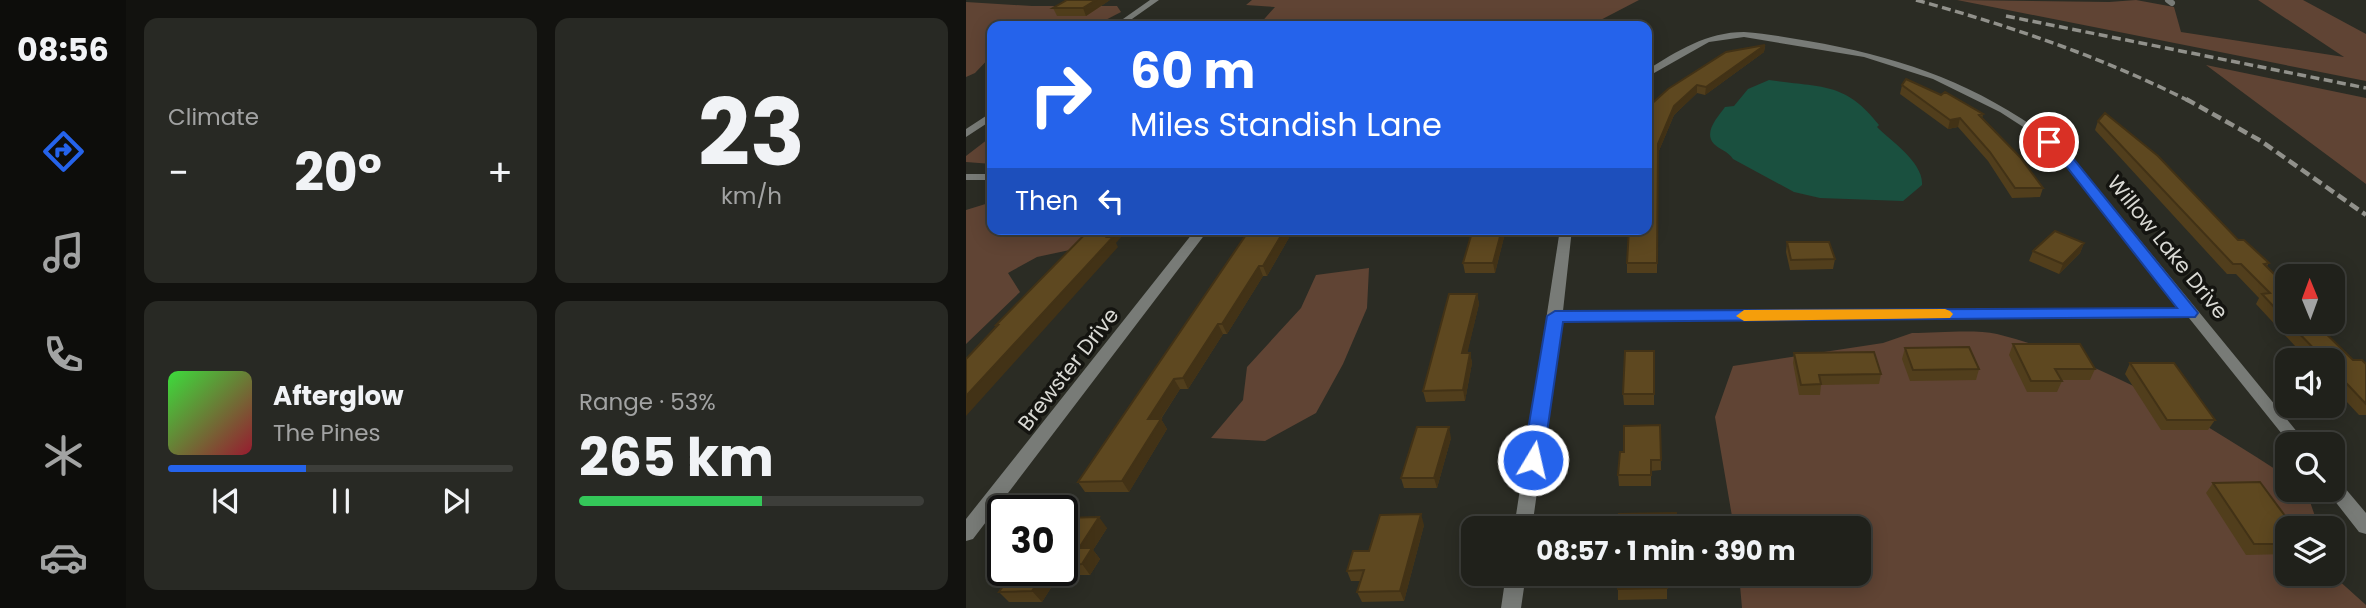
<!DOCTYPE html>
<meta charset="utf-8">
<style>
body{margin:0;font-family:Poppins,sans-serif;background:#282924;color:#f1f3f6;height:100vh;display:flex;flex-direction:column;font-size:26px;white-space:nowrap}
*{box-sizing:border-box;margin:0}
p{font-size:23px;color:#a2a3a3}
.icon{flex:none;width:38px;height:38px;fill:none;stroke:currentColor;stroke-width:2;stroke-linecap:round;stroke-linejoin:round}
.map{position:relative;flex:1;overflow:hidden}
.side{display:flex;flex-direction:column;gap:18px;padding:18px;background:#12120f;width:840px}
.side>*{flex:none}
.banner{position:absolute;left:21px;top:21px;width:665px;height:214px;border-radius:14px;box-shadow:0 4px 18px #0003,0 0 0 2px #3d3e3a;background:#2563eb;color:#fff;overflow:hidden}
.needle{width:46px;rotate:359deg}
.controls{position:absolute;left:1309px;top:264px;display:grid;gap:14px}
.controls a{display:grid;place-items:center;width:70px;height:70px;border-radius:14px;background:#20211b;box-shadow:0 4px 18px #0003,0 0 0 2px #3d3e3a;font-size:35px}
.speed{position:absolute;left:21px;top:495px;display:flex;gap:14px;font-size:35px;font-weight:700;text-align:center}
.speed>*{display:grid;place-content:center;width:91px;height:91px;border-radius:50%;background:#20211b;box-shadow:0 4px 18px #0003,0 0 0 2px #3d3e3a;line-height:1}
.speed .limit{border:4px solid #111;border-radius:10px;background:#fff;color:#111}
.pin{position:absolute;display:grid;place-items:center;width:60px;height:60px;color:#fff;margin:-30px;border:4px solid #fff;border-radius:50%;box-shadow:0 2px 7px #0007}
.me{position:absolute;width:77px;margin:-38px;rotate:9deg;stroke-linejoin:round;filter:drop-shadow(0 0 5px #0008)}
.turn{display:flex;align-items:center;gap:24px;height:147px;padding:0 28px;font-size:32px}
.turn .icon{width:91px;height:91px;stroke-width:2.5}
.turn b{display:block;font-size:49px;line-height:60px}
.then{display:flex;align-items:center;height:66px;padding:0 28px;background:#0003;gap:14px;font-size:26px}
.big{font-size:52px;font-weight:700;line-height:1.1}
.side .tile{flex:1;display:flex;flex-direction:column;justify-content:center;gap:10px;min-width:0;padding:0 24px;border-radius:14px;background:#282924}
.side .dial{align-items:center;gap:0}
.dial b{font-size:91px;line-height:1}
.song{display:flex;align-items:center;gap:21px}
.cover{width:84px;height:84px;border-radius:10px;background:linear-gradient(135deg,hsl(120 70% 55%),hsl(350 70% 35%))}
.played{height:7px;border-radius:4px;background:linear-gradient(90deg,#2563eb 40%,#3d3e3a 40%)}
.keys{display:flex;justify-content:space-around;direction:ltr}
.heat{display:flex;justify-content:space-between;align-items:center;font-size:38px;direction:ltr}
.charge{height:10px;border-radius:5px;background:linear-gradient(90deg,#34c759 53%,#3d3e3a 0)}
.side .tiles{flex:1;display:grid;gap:18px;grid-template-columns:repeat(2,1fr)}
.trip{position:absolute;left:495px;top:516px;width:410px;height:70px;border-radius:14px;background:#20211b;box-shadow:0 4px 18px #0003,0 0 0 2px #3d3e3a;font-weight:700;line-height:70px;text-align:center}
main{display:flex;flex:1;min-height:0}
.menu{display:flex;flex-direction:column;width:126px;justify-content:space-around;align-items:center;background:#0d0d0b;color:#a2a3a3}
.menu .icon{width:49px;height:49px}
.menu .on{color:#2563eb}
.menu b{font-size:32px;color:#f1f3f6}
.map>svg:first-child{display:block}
.green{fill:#604434}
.water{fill:#1a503f}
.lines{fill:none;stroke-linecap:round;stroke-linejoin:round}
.lane{stroke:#787b77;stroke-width:6}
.street{fill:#787b77;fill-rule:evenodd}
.rail-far1{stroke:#91918b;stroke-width:3.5;stroke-dasharray:9 4.5;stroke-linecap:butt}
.rail{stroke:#91918b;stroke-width:4.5;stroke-dasharray:10 5;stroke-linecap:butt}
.wall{fill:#513e1c}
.shaded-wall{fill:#423216}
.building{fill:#5e4820;stroke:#423216;stroke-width:2}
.route{fill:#2563eb;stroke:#184099;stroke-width:2}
.slow{fill:#f59e0b}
.labels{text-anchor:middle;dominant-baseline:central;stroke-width:7;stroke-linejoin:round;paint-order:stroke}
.street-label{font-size:21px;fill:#d9d9d4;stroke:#141410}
</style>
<main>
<nav class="menu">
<b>08:56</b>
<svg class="icon on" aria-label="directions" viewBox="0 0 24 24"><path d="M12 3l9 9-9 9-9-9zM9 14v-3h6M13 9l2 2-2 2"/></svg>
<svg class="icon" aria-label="music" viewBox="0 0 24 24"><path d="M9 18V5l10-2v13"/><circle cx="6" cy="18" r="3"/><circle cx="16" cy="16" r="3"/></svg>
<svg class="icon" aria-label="phone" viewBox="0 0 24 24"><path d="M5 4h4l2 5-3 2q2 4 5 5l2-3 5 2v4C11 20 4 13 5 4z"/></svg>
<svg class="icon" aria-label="climate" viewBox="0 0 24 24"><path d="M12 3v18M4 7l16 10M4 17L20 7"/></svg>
<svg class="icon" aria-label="car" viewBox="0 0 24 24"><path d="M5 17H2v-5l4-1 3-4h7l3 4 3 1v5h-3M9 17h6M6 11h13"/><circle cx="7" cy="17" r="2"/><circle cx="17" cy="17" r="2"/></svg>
</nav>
<section class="side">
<div class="tiles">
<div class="tile"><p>Climate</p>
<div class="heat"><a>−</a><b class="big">20°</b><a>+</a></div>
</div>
<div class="tile dial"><b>23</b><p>km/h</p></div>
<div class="tile">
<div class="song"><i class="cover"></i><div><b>Afterglow</b><p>The Pines</p></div></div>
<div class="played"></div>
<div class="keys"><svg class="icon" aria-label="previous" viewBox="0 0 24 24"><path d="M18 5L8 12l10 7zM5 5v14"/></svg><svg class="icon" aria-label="pause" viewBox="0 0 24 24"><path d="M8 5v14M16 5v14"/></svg><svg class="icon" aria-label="next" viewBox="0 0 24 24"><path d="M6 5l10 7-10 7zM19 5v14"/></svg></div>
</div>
<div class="tile"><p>Range · 53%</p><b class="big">265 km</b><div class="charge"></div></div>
</div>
</section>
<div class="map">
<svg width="1400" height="608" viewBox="0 0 1400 608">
<rect width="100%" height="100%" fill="#2b2c24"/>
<path class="green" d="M 286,0 L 673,0 L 623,26 L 292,26 L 309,7 L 280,5 Z
M 991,0 L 1143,2 L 1170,0 L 1208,7 L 1215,32 L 1378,57 L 1292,0 L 1337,0 L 1400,34 L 1400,81 Z
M 0,2 L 66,6 L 151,6 L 155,12 L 128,26 L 26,26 L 26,55 L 9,73 L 0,77 Z
M 1240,65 L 1400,98 L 1400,184 Z
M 26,136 L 26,164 L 0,162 L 0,156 Z
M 26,202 L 26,229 L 101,229 L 140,233 L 113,248 L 71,257 L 42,273 L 54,292 L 0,344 L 0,210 Z
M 403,268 L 401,308 L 377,364 L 350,413 L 299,441 L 245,438 L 277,400 L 281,367 L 335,308 L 350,275 Z
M 946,333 C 971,333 1008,329 1031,334 C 1137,361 1231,418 1321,477 L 1321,490 L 1340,490 L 1353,528 L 1321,528 L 1321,574 L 1367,574 L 1367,568 L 1370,578 L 1400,605 L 1400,608 L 776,608 L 773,574 L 892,574 L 892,528 L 768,528 L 749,417 L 767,366 L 917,343 Z"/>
<path class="water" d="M 803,80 C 854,88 879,81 913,125 L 911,127 C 925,141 958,163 956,185 L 937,201 L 854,198 L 828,192 L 767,159 C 762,151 754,150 748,144 C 737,132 752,117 759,107 L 768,106 L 782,89 Z"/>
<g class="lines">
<path class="lane" d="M 1202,0 L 1206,3"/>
<path class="street" d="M 184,0 L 193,0 L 156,26 L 147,26 Z
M 778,32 C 800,33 821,38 842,41 C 942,58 1022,88 1102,152 L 1341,444 L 1324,444 L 1223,318 L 595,321 L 566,528 L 548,528 L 594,229 L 606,229 L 597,311 L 1215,309 L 1094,156 L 1065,132 L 1034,112 L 967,79 L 898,57 L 778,37 L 743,42 L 681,77 L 681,70 C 711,51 741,32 778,32 Z
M 26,112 L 26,120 L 0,137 L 0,129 Z
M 0,174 L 26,174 L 26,180 L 0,180 Z
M 230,229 L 243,229 L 7,539 L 0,541 L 0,519 Z
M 1367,479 L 1373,481 L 1400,513 L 1400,534 L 1393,532 L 1361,491 L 1367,490 Z
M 540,574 L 560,574 L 555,608 L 535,608 Z"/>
<path class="rail-far1" d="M 950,0 C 1044,26 1136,57 1223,101
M 1040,16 L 1400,88"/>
<path class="rail" d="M 1220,99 L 1295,141 L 1400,215"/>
</g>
<path class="wall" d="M 144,0 L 120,16 L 91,16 L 87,8 Z
M 799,45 L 798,52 L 739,95 L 731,93 L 708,115 L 692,153 L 691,273 L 661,273 L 661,263 L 681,108 Z
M 936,85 L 1017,114 L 1016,119 L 1077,188 L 1074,197 L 1046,198 L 1022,161 L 992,127 L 982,129 L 934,94 Z
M 1132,121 L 1272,240 L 1303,263 L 1301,266 L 1321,287 L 1321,322 L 1348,322 L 1387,360 L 1400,364 L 1400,415 L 1393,415 L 1367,387 L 1367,360 L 1342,360 L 1290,304 L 1293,298 L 1270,274 L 1261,274 L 1129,130 Z
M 284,229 L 328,229 L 301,276 L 297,276 L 261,334 L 257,334 L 222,389 L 214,389 L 195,419 L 201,429 L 163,492 L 119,492 L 112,482 Z
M 507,229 L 540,229 L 529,273 L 499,273 L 497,263 Z
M 821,242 L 869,259 L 867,269 L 824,270 L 820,252 Z
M 1118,243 L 1114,253 L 1093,274 L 1063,261 L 1067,251 Z
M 511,294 L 513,304 L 501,353 L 504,353 L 506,363 L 499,401 L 460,402 L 457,391 Z
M 1047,344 L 1129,369 L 1124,380 L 1095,380 L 1096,381 L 1091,392 L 1061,392 L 1043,355 Z
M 939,348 L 1013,369 L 1010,380 L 944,381 L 936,359 Z
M 688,351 L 688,405 L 658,405 L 657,394 Z
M 828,353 L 915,374 L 913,384 L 855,385 L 854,395 L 833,395 L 827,363 Z
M 1164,363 L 1249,420 L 1242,430 L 1195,430 L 1159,374 Z
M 694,425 L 695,470 L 685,471 L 685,486 L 653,486 L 652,475 L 658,452 Z
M 485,438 L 471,488 L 438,488 L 435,478 Z
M 1247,483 L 1321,528 L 1321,554 L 1280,555 L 1240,493 Z
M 96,518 L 141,528 L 127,550 L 134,559 L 124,575 L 93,575 L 76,602 L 43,602 L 33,592 L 48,570 L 96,570 Z
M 458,525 L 438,601 L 396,602 L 391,592 L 395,581 L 385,581 L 381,571 L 403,551 Z
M 701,574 L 701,599 L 652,600 L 652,589 Z"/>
<path class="shaded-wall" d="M 130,0 L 144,0 L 120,16 L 117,8 Z
M 799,45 L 798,52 L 739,95 L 740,87 Z
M 731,85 L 731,93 L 708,115 L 692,153 L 691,273 L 692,144 L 708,106 Z
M 994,118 L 992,127 L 982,129 L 984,120 Z
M 148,229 L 162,229 L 150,243 L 152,247 L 0,416 L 0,396 Z
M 319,229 L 328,229 L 301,276 L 297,266 Z
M 536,229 L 540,229 L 529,273 L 527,263 Z
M 1118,243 L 1114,253 L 1093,274 L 1097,264 Z
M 293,266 L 297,276 L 261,334 L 256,324 Z
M 511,294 L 513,304 L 499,363 L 496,353 Z
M 252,324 L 257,334 L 222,389 L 217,378 Z
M 504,353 L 506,363 L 499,401 L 497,390 Z
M 208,379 L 214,389 L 188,429 L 182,419 Z
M 195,419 L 201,429 L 163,492 L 156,481 Z
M 483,427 L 485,438 L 471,488 L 468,478 Z
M 455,514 L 458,525 L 438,601 L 434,591 Z
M 133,517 L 141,528 L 127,550 L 134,559 L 124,575 L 116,564 L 113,548 Z
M 80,570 L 89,570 L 93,575 L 76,602 L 66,591 Z"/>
<path class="building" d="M 101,0 L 130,0 L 117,8 L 87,8 Z
M 799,45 L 740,87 L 731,85 L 708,106 L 692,144 L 691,263 L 661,263 L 663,229 L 681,229 L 681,108 L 702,89 L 760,52 Z
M 940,79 L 975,95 L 979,92 L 1017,114 L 1013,115 L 1054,157 L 1077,188 L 1049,188 L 1024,152 L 994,118 L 984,120 L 936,85 Z
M 1139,113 L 1192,156 L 1272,240 L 1278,240 L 1303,263 L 1298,264 L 1321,287 L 1321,321 L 1296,294 L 1304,293 L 1275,264 L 1267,264 L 1132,121 Z
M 124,229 L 148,229 L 141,237 L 147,237 L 0,396 L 0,359 L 32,325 L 30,325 Z
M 284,229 L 319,229 L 297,266 L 293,266 L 256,324 L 252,324 L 217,378 L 208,379 L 182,419 L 195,419 L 156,481 L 112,482 Z
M 507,229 L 536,229 L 527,263 L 497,263 Z
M 1089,231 L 1118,243 L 1097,264 L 1067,251 Z
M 821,242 L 863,242 L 869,259 L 825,260 Z
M 483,294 L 511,294 L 496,353 L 504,353 L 497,390 L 457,391 Z
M 1322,322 L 1348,322 L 1387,360 L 1396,360 L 1400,364 L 1400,404 L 1367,369 L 1367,360 L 1359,360 Z
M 1047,344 L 1114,344 L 1129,369 L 1089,369 L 1096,381 L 1065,381 Z
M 1003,347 L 1013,369 L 947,370 L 939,348 Z
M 659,351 L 688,351 L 688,394 L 657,394 Z
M 908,352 L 915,374 L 853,375 L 855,384 L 835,385 L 828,353 Z
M 1164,363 L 1208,363 L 1249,420 L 1201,420 Z
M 694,425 L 695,460 L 685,460 L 685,475 L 652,475 L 654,452 L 658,452 L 658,426 Z
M 451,427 L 483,427 L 468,478 L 435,478 Z
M 1294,482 L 1328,528 L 1321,528 L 1321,544 L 1288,544 L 1247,483 Z
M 710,513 L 711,528 L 653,528 L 653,514 Z
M 455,514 L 434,591 L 391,592 L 398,570 L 381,571 L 387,551 L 403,551 L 414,515 Z
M 133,517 L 113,548 L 126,548 L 116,564 L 96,565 L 96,518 Z
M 48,570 L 80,570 L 66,591 L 33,592 Z
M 652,574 L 701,574 L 701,588 L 652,589 Z"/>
<path class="route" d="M 1083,138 L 1102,152 L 1229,309 L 1232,313 L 1229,317 L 597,322 L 577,460 L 574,466 L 567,468 L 560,466 L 557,460 L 581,316 L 589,311 L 1211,308 L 1093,157 L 1079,144 L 1079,139 Z"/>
<path class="slow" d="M 979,309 L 984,311 L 987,314 L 984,318 L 778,321 L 770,316 L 778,310 Z"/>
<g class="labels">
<g class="street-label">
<text transform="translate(1202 247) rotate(51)">Willow Lake Drive</text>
<text transform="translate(102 369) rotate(-52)">Brewster Drive</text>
</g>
</g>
</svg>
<div class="controls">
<a><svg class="needle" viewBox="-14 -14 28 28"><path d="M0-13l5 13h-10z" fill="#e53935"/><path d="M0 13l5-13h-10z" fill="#a2a3a3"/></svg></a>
<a><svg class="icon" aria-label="sound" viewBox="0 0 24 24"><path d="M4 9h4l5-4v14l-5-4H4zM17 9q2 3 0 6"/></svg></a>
<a><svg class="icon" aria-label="search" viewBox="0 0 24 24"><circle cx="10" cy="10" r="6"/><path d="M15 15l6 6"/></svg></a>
<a><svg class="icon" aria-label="layers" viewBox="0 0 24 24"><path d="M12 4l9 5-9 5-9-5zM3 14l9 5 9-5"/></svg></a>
</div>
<div class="speed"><div class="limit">30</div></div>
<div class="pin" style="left:1083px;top:142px;background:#d93025"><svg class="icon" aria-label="arrive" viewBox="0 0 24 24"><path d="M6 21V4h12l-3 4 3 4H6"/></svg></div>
<svg class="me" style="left:567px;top:460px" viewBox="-20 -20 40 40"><circle r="17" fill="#2563eb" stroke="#fff" stroke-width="3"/><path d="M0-11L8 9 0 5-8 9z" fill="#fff"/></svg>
<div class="trip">08:57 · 1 min · 390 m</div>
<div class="banner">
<div class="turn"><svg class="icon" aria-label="right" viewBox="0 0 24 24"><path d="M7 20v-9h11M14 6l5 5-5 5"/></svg><div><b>60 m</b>Miles Standish Lane</div></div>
<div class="then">Then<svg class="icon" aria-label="left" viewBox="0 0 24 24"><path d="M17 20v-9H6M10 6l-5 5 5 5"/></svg></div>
</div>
</div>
</main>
